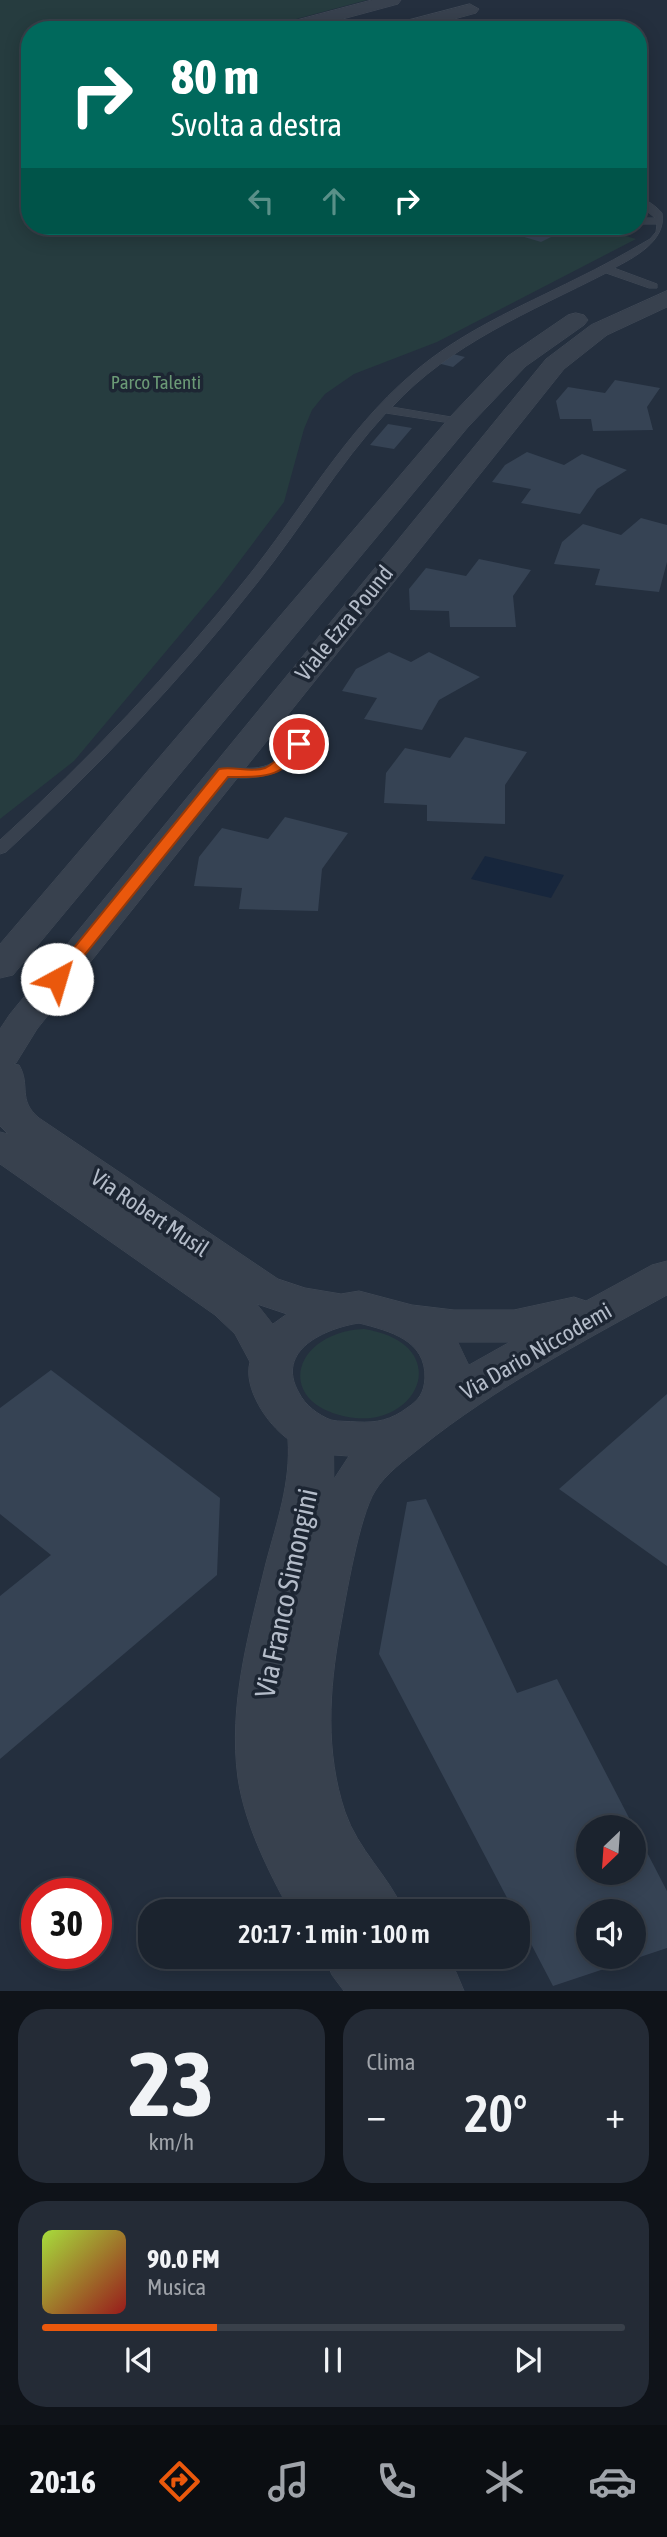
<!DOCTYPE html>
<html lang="it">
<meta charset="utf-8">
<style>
body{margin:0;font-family:"Asap Condensed",sans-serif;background:#242b36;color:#f1f3f6;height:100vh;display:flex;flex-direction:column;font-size:26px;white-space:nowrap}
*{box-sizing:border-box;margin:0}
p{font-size:23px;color:#a0a4aa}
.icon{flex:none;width:38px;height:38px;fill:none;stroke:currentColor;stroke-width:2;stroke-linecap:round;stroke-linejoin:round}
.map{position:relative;height:1991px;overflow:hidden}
.sheet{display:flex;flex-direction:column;gap:18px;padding:18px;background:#0f1319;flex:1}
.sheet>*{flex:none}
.top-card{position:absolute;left:21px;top:21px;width:626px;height:214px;border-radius:28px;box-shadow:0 4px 18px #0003,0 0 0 2px #39404a;background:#00695c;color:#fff;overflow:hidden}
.needle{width:46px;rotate:205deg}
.fabs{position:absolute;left:576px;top:1815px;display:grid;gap:14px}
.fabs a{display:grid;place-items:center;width:70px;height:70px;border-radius:50%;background:#1b232e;box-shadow:0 4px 18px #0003,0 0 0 2px #39404a;font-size:35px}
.speed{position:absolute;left:21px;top:1878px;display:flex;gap:14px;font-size:35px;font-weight:700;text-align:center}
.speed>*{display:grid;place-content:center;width:91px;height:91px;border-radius:50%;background:#1b232e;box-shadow:0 4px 18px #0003,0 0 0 2px #39404a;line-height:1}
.speed .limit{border:10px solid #d22;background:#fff;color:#111}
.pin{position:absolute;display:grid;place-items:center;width:60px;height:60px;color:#fff;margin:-30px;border:4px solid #fff;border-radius:50%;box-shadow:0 2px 7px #0007}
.me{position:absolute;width:77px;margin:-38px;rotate:39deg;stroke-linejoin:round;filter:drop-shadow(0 0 5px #0008)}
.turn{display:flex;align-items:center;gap:24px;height:147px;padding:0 35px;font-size:32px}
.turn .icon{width:91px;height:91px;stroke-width:2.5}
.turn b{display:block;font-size:49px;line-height:60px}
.lanes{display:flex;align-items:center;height:66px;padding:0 35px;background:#0003;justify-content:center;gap:35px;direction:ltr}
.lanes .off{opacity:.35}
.big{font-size:52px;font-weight:600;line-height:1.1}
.sheet .card{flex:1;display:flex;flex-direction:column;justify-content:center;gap:10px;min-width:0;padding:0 24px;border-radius:28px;background:#242b36}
.sheet .dial{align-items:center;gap:0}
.dial b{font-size:91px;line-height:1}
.song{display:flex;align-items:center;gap:21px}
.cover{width:84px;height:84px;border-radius:10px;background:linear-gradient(135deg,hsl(80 70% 55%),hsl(0 70% 35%))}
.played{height:7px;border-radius:4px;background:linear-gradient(90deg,#ea580c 30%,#39404a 30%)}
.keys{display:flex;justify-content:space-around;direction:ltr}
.heat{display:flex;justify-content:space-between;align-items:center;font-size:38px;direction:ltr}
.sheet .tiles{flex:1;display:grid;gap:18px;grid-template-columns:1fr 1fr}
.card:last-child{grid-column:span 2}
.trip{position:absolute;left:138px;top:1899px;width:392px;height:70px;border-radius:28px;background:#1b232e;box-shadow:0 4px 18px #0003,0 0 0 2px #39404a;font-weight:600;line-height:70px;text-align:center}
.menu{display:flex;height:112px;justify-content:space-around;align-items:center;background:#0b0e12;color:#a0a4aa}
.menu .icon{width:49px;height:49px}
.menu .current{color:#ea580c}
.menu b{font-size:32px;color:#f1f3f6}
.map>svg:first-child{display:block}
.green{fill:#263c3f}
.water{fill:#17263c}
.building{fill:#364354;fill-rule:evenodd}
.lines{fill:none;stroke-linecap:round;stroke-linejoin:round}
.lane-casing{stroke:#414a57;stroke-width:1}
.street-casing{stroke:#414a57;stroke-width:1}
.lane{fill:#38414e;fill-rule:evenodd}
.street{fill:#38414e;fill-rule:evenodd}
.route{fill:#ea580c;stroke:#983908;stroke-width:2}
.labels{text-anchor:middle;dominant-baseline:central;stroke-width:7;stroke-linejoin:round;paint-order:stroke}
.far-park-label{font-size:19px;fill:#6b9a76;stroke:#1d2633}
.street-label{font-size:23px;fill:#b4bcc9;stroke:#1d2633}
.near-street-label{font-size:28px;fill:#b4bcc9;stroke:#1d2633}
</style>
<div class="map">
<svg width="667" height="1991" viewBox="0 0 667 1991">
<rect width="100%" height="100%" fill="#242f3e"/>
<path class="green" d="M 0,0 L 367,0 L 255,30 L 30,30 L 30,226 L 592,226 L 636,239 L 437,342 L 354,374 L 325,394 L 312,410 L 304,429 L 284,502 L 220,587 L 74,761 L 0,819 Z
M 364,1329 C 458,1344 418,1434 343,1416 C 274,1400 294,1332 364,1329 Z"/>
<path class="water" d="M 485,856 L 564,875 L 551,898 L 471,879 Z"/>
<path class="building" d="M 484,226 L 517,226 L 523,228 L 509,234 Z
M 539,227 L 559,233 L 541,242 L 521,236 Z
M 449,353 L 465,357 L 453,367 L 437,363 Z
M 615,380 L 660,388 L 647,407 L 653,430 L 593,431 L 591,419 L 560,419 L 556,401 L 568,387 L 605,393 Z
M 388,424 L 412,428 L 394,449 L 370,445 Z
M 527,452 L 564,465 L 582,454 L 627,470 L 597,489 L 580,514 L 521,503 L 531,489 L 492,482 L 505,465 Z
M 641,518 L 667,525 L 667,562 L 659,592 L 595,585 L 600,569 L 554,564 L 562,542 L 583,524 L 621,535 Z
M 479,559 L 531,570 L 513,596 L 516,627 L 450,627 L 449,611 L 410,610 L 409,589 L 426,568 L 466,576 Z
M 389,652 L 411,662 L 429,652 L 480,677 L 439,700 L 422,730 L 364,719 L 377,698 L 342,691 L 356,669 Z
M 465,737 L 527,752 L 505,785 L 505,824 L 427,821 L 427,805 L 384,803 L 386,773 L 405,748 L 450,758 Z
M 285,817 L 348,833 L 322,869 L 318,911 L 239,909 L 242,888 L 194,886 L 199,857 L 222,828 L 268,839 Z
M 51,1370 L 220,1498 L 217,1575 L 0,1759 L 0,1596 L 51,1555 L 0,1514 L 0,1408 Z
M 667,1394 L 667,1566 L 559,1489 Z
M 426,1499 L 517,1693 L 557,1679 L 667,1891 L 667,1948 L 553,1986 L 518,1919 L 518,1911 L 514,1911 L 379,1654 L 407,1502 ZM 588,1827 L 634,1827 L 634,1872 L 588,1872 ZM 588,1911 L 634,1911 L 634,1956 L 588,1956 Z"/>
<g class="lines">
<g class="lane-casing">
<path id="lane" d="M 639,197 C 647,200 656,206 662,213 C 667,241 633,258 614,268 L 657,284 L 657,288 L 649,288 L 606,273 C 530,312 451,343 392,407 L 463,419 L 463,425 L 386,413 C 338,465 301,528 257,583 C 181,680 96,769 6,852 L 0,854 L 0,840 C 89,759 171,673 246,579 C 301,511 345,431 412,374 C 460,332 520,307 576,279 C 601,267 626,253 650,239 L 656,232 L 657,224 L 639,224 L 639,218 L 655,218 L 639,204 Z
M 270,711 L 295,719 L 307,729 C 308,774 253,784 219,775 L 216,772 C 230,760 258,779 281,756 C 288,749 292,741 292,731 L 265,718 L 263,715 Z"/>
</g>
<g class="street-casing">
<path id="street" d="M 372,0 L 401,0 L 398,4 L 302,30 L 272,30 L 275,26 Z
M 470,4 L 479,9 L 476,13 L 414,30 L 383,30 L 386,26 Z
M 667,291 L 667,307 L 607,335 L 564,369 L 104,945 L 37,1029 L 16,1063 L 13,1064 L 19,1065 C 31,1085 17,1100 39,1118 L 278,1279 L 305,1288 L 341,1294 L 359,1291 L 412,1305 L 454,1310 L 514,1310 L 574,1297 L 586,1301 L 652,1265 L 667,1261 L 667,1295 C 582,1342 496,1387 421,1447 C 405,1460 386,1473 375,1491 C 359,1517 346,1596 340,1629 C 329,1690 325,1752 345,1812 C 358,1850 388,1875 404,1911 L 290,1911 C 268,1870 245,1825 238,1778 C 228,1705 249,1633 266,1563 C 277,1521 291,1483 288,1439 C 267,1424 243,1388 250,1362 L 235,1334 L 215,1315 L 0,1164 L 0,1132 L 8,1134 L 0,1126 L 0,1029 L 10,1014 L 546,359 L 591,325 ZM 257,1304 L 287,1314 L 273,1324 ZM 359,1323 C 390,1331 426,1340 425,1378 C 424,1393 419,1400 407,1408 C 391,1420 377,1423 357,1422 C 349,1421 339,1422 331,1420 C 318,1415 305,1405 299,1393 C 274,1350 326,1328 359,1323 ZM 458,1342 L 510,1342 L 469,1365 ZM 334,1455 L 349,1456 L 334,1479 Z
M 576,313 L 584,315 L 588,320 L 584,325 L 526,366 L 468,427 L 13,975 L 0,978 L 0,944 L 450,417 L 508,356 L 568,315 Z
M 325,1956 L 444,1956 L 456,1972 L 464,1991 L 344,1991 L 332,1975 Z"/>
</g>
<use href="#lane" class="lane"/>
<use href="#street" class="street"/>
</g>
<path class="route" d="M 299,740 L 306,744 C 282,778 268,777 228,777 L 62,983 L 51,983 L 49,979 L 51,976 L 219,769 C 234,766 251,773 265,768 C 280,762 285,744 299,740 Z"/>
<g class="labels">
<g class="far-park-label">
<text x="156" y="382">Parco Talenti</text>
</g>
<g class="street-label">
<text transform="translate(344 623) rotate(-51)">Viale Ezra Pound</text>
<text transform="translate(150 1213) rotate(34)">Via Robert Musil</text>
<text transform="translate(536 1351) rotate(-30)">Via Dario Niccodemi</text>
</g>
<g class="near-street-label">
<text transform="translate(286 1593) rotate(-78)">Via Franco Simongini</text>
</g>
</g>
</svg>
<div class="fabs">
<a><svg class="needle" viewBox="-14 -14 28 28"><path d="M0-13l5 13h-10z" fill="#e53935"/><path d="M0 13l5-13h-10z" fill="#a0a4aa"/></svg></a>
<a><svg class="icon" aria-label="sound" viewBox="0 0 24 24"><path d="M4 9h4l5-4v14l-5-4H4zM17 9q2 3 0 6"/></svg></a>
</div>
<div class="speed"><div class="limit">30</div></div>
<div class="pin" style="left:299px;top:744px;background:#d93025"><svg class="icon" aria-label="arrive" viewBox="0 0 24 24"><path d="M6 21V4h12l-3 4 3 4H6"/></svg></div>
<svg class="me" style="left:57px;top:979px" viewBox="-20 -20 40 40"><circle r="19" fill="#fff"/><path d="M0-13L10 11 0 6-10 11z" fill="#ea580c"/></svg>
<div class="trip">20:17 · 1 min · 100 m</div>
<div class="top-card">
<div class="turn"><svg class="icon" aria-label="right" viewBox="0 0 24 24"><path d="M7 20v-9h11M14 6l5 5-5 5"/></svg><div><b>80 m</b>Svolta a destra</div></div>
<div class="lanes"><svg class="icon off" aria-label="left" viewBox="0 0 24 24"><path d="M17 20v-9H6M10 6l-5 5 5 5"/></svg><svg class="icon off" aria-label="ahead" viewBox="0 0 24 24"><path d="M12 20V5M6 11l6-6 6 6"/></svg><svg class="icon" aria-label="right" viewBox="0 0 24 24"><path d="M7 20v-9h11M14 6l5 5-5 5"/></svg></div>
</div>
</div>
<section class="sheet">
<div class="tiles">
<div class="card dial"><b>23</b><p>km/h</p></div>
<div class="card"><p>Clima</p>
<div class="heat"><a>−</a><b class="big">20°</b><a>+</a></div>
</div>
<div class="card">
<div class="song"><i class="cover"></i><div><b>90.0 FM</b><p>Musica</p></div></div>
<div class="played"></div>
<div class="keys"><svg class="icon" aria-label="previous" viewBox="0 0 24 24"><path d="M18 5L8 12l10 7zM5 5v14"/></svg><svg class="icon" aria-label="pause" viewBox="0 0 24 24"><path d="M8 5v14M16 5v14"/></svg><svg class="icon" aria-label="next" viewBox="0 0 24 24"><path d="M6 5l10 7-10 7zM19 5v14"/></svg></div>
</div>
</div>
</section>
<nav class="menu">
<b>20:16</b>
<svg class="icon current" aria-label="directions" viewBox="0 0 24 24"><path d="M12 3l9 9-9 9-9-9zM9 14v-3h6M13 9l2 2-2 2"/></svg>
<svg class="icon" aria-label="music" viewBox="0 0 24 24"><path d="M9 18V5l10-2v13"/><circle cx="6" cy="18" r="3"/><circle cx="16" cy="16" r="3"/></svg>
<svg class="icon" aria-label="phone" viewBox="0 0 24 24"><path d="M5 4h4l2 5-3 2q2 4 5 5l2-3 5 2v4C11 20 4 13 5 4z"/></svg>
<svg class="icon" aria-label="climate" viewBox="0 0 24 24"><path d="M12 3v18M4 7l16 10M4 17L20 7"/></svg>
<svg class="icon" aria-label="car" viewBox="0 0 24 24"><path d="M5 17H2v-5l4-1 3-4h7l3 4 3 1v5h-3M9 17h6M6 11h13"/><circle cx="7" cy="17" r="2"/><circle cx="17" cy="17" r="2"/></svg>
</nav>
